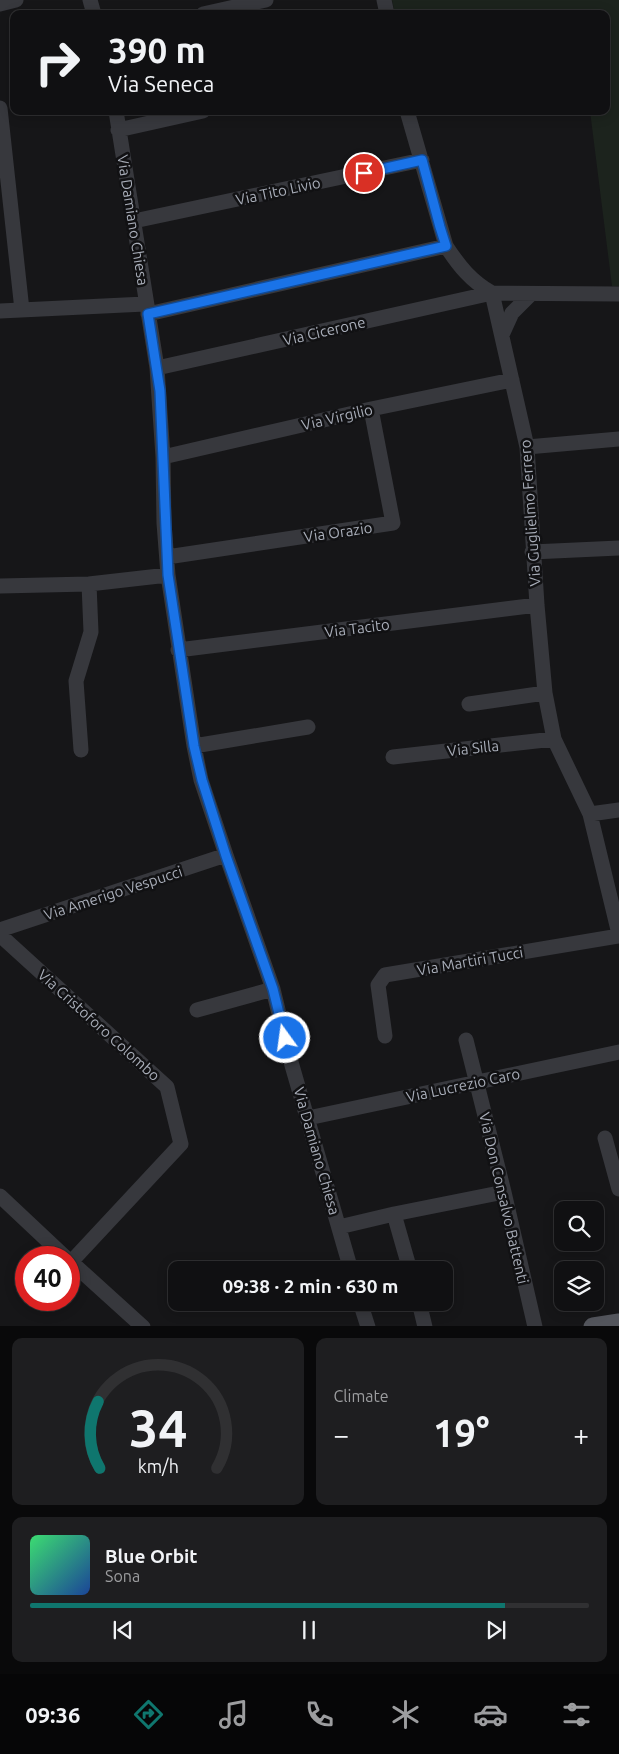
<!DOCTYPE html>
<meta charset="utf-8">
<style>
body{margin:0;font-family:Ubuntu,sans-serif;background:#1e1e20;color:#f1f3f6;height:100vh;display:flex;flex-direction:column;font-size:19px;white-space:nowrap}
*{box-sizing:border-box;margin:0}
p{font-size:16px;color:#9c9d9f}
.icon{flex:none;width:28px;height:28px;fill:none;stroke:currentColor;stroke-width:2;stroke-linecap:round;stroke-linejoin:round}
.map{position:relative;height:1326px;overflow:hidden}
.drawer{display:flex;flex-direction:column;gap:12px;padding:12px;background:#09090a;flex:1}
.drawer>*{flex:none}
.top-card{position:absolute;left:10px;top:10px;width:600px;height:105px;border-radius:10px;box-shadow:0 2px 12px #0003,0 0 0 1px #303032;background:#101012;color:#f1f3f6;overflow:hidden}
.buttons{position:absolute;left:554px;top:1201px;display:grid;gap:10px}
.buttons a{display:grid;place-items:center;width:50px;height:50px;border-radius:10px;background:#101012;box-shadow:0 2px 12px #0003,0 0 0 1px #303032;font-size:25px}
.speed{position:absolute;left:15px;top:1246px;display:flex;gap:10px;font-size:25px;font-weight:700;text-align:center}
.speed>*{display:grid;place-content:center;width:65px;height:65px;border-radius:50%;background:#101012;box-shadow:0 2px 12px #0003,0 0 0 1px #303032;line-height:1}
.speed .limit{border:8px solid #d22;background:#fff;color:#111}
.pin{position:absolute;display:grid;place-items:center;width:42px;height:42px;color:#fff;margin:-21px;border:2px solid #fff;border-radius:50%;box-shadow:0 1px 5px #0007}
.me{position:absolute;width:55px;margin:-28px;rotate:346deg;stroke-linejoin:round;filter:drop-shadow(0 0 4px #0008)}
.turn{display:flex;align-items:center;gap:18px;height:105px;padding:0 15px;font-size:22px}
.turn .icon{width:65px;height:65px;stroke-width:2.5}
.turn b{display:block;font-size:35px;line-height:42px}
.big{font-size:38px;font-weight:700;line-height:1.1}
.drawer .widget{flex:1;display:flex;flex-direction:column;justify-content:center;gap:8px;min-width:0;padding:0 18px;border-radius:10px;background:#1e1e20}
.drawer .dial{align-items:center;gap:0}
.dial svg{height:130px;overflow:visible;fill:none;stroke:#303032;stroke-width:7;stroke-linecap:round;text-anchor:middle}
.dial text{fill:#f1f3f6;stroke:none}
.song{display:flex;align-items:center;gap:15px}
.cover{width:60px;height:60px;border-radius:8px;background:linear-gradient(135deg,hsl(140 70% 55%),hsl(220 70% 35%))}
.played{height:5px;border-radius:2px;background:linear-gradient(90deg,#0f766e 85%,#303032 85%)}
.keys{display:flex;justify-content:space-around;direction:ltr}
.heat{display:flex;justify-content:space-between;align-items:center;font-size:28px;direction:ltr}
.drawer .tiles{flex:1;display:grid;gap:12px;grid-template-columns:1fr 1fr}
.widget:last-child{grid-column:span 2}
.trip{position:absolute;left:168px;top:1261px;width:285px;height:50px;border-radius:10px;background:#101012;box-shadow:0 2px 12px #0003,0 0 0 1px #303032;font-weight:700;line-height:50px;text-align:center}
.dock{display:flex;height:80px;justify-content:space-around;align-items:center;background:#060607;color:#9c9d9f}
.dock .icon{width:35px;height:35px}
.dock .current{color:#0f766e}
.dock b{font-size:22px;color:#f1f3f6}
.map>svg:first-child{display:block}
.green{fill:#1c231d}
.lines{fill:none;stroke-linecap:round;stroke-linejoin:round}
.minor{stroke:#37383d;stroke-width:15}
.major{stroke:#53555c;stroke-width:19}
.route-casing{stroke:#114b97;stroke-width:12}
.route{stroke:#1a73e8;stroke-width:9}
.labels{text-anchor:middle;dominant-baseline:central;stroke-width:5;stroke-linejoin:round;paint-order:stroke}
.street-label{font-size:15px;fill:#a8adb8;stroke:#111113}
</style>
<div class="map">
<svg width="619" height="1327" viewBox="0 0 619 1327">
<rect width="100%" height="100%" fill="#161618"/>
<path class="green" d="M 392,0 L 619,0 L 619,286 L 612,286 L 590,111 L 606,111 L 606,14 L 395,14 Z"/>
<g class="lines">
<path class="minor" d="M 90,0 L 94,14
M 384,0 L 387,14
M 0,4 L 16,0
M 203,14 L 266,0
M 0,108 L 22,310
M 116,111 L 157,368 L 163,457 L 164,523 L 168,575 L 194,746 L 201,780 L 226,855 L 273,989 L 289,1055 L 351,1270
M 407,111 L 446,246 C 459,266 471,281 492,293 L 527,447 L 537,605 L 545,693 L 554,739 L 590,814 L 619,934
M 118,130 L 203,111
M 134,221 L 422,160
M 0,311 L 145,304
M 148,314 L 446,246
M 502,335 L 512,313 L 531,294
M 157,368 L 492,293 L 619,294
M 527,447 L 619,439
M 163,457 L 371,409 L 512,380
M 532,552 L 619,548
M 167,557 L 393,523 L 371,409
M 0,586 L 89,584 L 168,575
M 178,650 L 537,605
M 469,704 L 545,693
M 194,746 L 308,727
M 81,750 L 76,681 L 91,632 L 89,584
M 393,757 L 554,739
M 590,814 L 619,810
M 0,930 L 226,855
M 0,935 L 167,1087 L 181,1144 L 71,1262
M 197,1010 L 273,989
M 385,1036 L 378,985 L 385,975 L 619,936
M 466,1040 L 504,1192 L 535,1327
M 308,1118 L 619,1052
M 605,1138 L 619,1189
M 0,1196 L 66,1258
M 394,1214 L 410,1270
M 339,1227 L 394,1214 L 504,1192
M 69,1260 L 143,1327
M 360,1302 L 368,1327
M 419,1302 L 425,1327"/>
<path class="major" d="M 593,1327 L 619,1323"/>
</g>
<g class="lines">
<g class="route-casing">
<path id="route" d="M 285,1038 L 273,989 L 226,856 L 202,780 L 194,746 L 168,575 L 160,391 L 148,314 L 446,246 L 440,227 L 422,160 L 364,173"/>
</g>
<use href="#route" class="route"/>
</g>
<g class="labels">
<g class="street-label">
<text transform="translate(278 191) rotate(-12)">Via Tito Livio</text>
<text transform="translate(133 220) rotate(81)">Via Damiano Chiesa</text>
<text transform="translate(324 331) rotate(-13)">Via Cicerone</text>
<text transform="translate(337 417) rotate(-13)">Via Virgilio</text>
<text transform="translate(530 513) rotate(-94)">Via Guglielmo Ferrero</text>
<text transform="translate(338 532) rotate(-8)">Via Orazio</text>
<text transform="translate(357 628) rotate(-7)">Via Tacito</text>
<text transform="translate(473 748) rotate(-6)">Via Silla</text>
<text transform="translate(113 893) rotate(-18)">Via Amerigo Vespucci</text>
<text transform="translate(470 961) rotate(-10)">Via Martiri Tucci</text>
<text transform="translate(99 1025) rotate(42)">Via Cristoforo Colombo</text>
<text transform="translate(463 1085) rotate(-12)">Via Lucrezio Caro</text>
<text transform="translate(317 1151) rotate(74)">Via Damiano Chiesa</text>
<text transform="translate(504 1198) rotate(77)">Via Don Consalvo Battenti</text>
</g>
</g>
</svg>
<div class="buttons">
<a><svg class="icon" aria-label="search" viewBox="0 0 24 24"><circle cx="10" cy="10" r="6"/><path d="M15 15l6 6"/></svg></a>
<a><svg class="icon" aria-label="layers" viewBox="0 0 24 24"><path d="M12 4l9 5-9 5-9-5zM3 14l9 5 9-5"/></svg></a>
</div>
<div class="speed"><div class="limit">40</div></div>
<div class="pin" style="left:364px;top:173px;background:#d93025"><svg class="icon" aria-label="arrive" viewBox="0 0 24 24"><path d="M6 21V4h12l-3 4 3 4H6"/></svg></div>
<svg class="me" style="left:285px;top:1038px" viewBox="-20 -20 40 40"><circle r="17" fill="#1a73e8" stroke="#fff" stroke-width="3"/><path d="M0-11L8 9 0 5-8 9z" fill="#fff"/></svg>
<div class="trip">09:38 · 2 min · 630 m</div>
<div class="top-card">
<div class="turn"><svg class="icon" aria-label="right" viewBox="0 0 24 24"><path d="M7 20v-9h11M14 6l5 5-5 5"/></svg><div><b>390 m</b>Via Seneca</div></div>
</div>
</div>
<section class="drawer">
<div class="tiles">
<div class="widget dial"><svg viewBox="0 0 100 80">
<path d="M14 69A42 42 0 1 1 86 69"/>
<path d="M14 69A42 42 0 0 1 13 28" stroke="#0f766e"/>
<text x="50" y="56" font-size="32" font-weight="700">34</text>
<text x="50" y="72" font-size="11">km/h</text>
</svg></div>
<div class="widget"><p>Climate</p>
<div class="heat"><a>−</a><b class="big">19°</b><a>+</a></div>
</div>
<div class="widget">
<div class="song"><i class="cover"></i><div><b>Blue Orbit</b><p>Sona</p></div></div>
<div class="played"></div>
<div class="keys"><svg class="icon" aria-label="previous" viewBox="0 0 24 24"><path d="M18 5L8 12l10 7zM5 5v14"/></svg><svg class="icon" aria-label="pause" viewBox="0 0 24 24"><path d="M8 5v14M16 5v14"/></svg><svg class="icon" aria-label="next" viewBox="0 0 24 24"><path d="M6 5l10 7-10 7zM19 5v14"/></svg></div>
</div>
</div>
</section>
<nav class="dock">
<b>09:36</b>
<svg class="icon current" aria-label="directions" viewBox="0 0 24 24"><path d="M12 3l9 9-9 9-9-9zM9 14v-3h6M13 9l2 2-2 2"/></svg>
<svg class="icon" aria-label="music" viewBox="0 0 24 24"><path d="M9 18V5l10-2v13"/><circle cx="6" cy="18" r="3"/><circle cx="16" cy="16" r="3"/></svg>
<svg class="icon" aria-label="phone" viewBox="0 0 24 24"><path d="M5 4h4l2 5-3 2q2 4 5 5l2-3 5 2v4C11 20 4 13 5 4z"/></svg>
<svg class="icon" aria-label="climate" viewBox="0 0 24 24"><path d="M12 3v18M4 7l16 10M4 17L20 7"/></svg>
<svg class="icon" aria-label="car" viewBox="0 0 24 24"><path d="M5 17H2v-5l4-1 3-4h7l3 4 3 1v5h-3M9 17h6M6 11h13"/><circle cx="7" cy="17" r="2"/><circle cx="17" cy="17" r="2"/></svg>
<svg class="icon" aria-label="filters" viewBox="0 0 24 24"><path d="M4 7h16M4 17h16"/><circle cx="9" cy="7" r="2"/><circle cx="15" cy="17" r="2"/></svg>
</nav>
